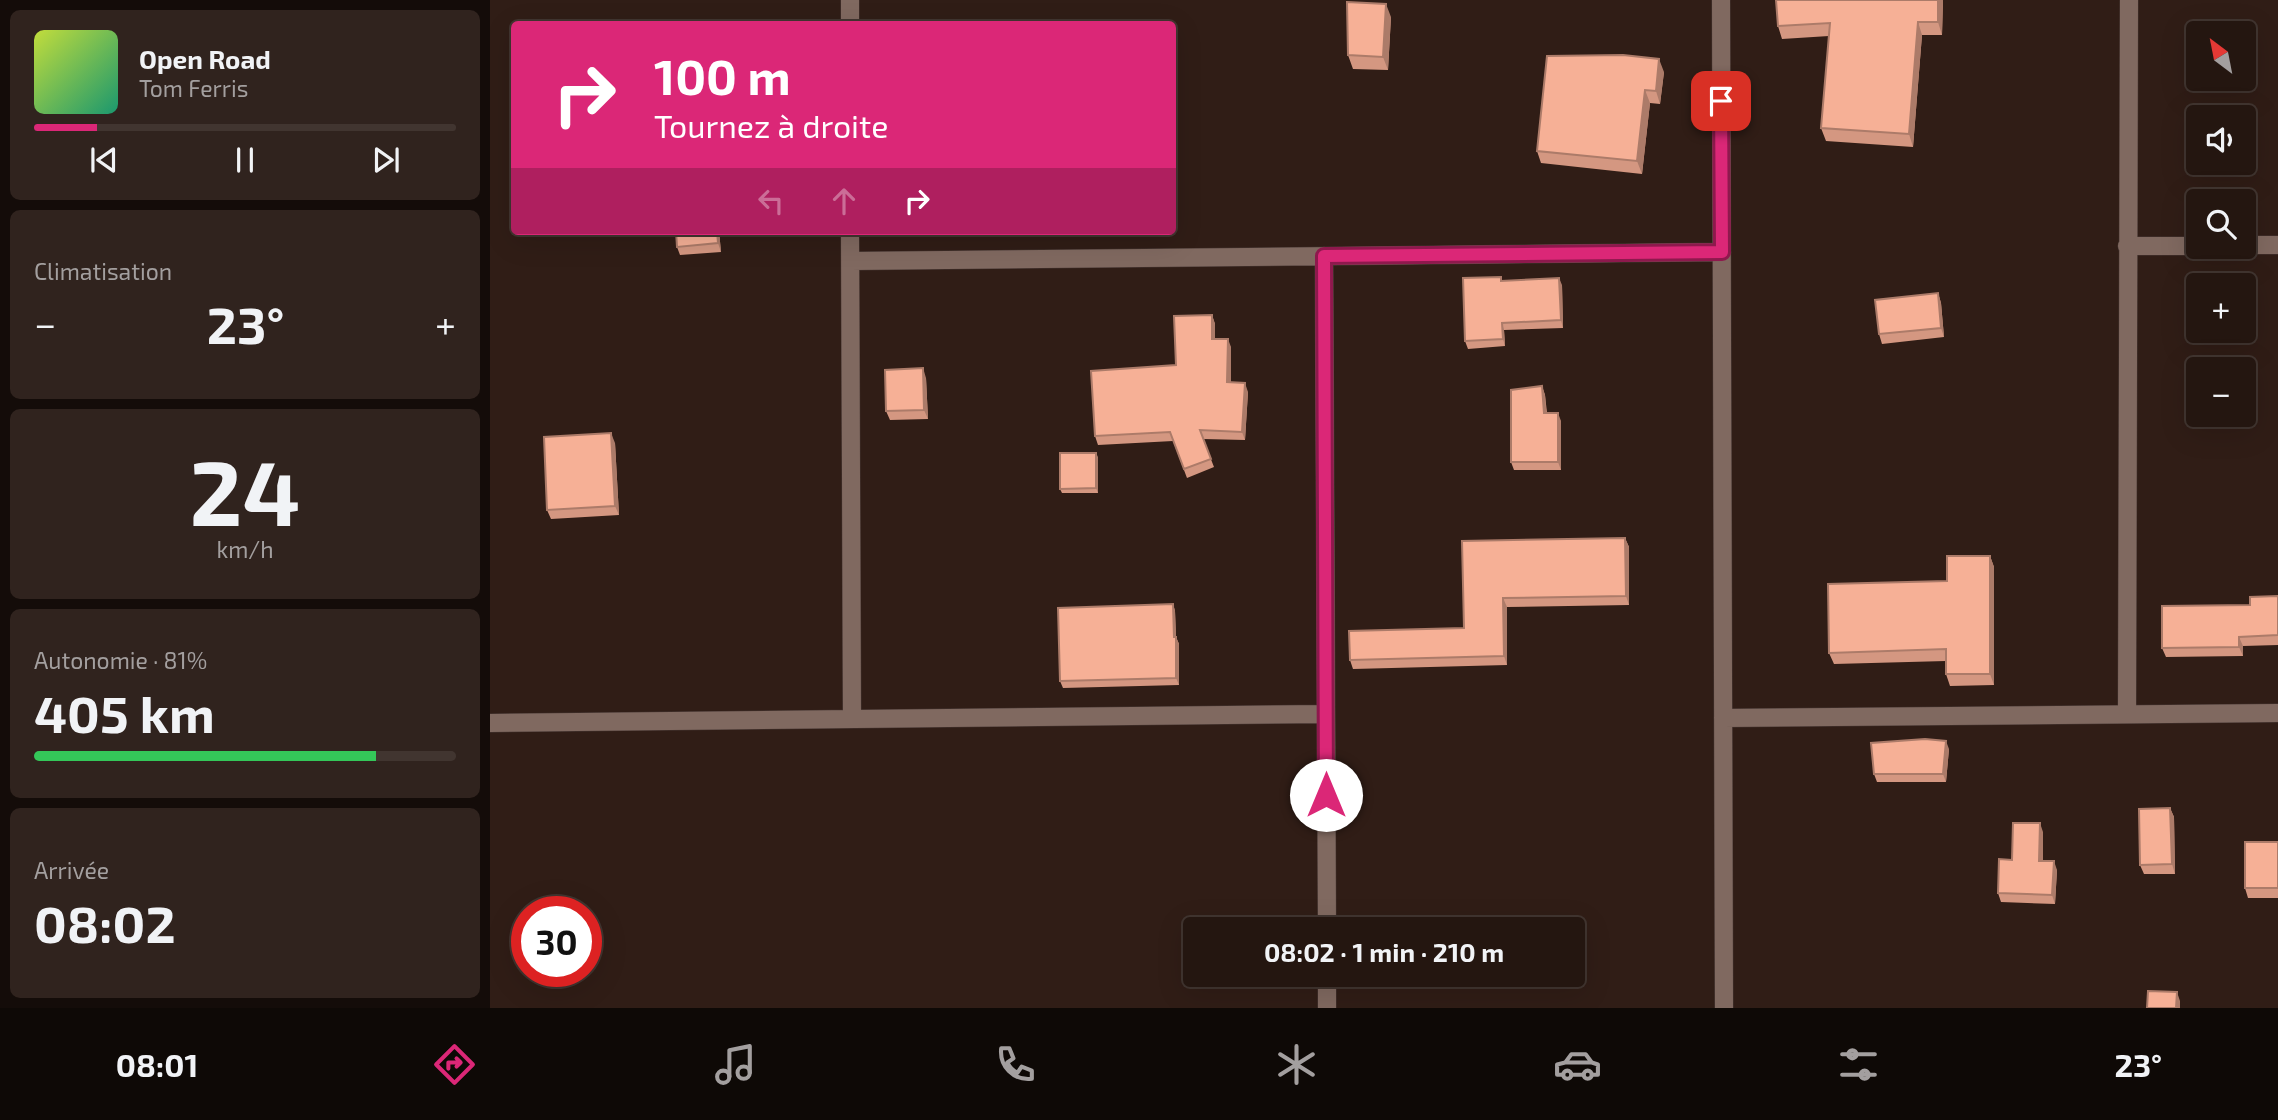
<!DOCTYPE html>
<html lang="fr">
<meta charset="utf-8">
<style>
body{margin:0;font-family:"Exo 2",sans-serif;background:#30231e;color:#f1f3f6;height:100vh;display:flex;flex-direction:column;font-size:26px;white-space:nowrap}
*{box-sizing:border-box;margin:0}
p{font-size:23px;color:#a39f9f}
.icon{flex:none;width:38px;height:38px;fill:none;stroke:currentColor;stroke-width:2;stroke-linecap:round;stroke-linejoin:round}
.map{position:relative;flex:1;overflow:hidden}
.side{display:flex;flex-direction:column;gap:10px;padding:10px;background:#140c09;width:490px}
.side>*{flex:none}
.hud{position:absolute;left:21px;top:21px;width:665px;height:214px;border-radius:7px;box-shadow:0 7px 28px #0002,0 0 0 2px #413530;background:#db2777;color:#fff;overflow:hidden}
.needle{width:46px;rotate:328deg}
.tools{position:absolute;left:1696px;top:21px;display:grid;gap:14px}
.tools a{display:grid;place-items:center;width:70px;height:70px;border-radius:7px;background:#241610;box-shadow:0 7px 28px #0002,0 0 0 2px #413530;font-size:35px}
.speed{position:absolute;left:21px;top:896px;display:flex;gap:14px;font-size:35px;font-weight:700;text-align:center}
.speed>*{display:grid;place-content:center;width:91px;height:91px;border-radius:50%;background:#241610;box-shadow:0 7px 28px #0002,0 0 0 2px #413530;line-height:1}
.speed .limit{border:10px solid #d22;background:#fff;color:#111}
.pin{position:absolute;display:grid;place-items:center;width:60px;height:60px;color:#fff;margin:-30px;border-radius:14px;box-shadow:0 4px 10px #0006}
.me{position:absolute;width:77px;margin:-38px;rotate:0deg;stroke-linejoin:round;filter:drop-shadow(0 0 5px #0008)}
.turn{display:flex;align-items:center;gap:24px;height:147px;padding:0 28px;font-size:32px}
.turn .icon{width:91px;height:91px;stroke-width:2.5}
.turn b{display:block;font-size:49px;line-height:60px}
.lanes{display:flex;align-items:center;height:66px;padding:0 28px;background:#0003;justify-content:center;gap:35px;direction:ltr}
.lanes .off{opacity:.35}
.big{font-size:52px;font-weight:700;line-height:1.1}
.side .widget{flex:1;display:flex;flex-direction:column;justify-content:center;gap:10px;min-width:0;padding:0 24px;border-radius:10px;background:#30231e}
.side .dial{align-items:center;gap:0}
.dial b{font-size:91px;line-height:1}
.song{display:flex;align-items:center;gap:21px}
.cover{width:84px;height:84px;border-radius:10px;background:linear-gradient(135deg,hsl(70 70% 55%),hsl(160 70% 35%))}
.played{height:7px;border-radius:4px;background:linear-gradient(90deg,#db2777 15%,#413530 15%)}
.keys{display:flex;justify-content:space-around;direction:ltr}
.heat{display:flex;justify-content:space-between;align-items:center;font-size:38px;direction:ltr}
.charge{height:10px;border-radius:5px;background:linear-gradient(90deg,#34c759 81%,#413530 0)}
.trip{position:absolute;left:693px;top:917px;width:402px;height:70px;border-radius:7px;background:#241610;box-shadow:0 7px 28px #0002,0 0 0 2px #413530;font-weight:700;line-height:70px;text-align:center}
.tabs{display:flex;height:112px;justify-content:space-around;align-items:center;background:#0e0906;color:#a39f9f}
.tabs .icon{width:49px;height:49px}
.tabs .on{color:#db2777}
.tabs b{font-size:32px;color:#f1f3f6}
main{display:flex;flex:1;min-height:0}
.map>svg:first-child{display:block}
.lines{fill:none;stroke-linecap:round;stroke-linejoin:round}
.street-casing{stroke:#483935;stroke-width:19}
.street{stroke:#806960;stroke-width:18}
.wall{fill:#d49781}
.shaded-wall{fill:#ac7b69}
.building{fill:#f6b096;stroke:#ac7b69;stroke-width:2}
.route-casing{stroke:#8e194d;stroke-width:18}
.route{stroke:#db2777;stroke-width:12}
</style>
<main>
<section class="side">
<div class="widget">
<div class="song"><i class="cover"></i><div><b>Open Road</b><p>Tom Ferris</p></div></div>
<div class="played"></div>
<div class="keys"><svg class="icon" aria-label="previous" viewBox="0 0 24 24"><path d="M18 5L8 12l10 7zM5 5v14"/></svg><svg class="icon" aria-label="pause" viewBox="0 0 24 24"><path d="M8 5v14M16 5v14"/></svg><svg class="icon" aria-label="next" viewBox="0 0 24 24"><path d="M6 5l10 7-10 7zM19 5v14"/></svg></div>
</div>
<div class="widget"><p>Climatisation</p>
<div class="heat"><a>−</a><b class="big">23°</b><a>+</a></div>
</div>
<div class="widget dial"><b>24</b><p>km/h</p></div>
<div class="widget"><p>Autonomie · 81%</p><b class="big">405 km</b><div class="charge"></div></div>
<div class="widget"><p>Arrivée</p><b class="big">08:02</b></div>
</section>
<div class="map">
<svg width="1788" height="1008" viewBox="0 0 1788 1008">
<rect width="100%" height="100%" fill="#301d16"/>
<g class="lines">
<g class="street-casing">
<path id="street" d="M 360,0 L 360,24
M 1231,0 L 1234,1008
M 360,231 L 362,719
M 1754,245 L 1788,245
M 1637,246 L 1708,246
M 834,256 L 837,929
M 361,261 L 1232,252
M 1637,714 L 1639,0
M 1233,718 L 1788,713
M 0,723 L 836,714
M 837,975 L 837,1008"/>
</g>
<use href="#street" class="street"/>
</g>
<path class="wall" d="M 1453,0 L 1452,35 L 1432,35 L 1423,147 L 1336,141 L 1331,128 L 1339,36 L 1292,39 L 1288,26 Z
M 901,17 L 898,70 L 863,69 L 858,55 Z
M 1174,72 L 1170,104 L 1160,103 L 1152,174 L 1051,163 L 1047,151 Z
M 186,231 L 229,231 L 231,252 L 190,255 L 187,247 Z
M 1012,281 L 1072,285 L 1073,328 L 1014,330 L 1015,346 L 978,349 L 975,341 Z
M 1448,293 L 1451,303 L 1454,337 L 1392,344 L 1389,334 Z
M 722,315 L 725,324 L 725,339 L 741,347 L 741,383 L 758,392 L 755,440 L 713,439 L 724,467 L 697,478 L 683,441 L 608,445 L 605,436 L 686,365 Z
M 436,378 L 438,419 L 400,420 L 396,411 Z
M 1052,386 L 1055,395 L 1057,413 L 1071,421 L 1071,470 L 1024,470 L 1021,462 Z
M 125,443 L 129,515 L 61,519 L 57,510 Z
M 608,457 L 608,493 L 572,493 L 570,489 Z
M 1135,538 L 1139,547 L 1139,605 L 1017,607 L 1017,665 L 863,669 L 860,660 L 974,628 L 972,541 Z
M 1500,556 L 1504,567 L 1504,685 L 1460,686 L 1456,674 L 1456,661 L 1344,664 L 1339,653 L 1457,581 Z
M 1788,596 L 1788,645 L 1753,646 L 1753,656 L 1676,657 L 1672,648 L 1760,605 Z
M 683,604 L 685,611 L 686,637 L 689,644 L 689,685 L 573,688 L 570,681 Z
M 1459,749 L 1456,782 L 1387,782 L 1384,774 Z
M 1680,808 L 1684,817 L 1685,874 L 1654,874 L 1650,865 Z
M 1553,832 L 1553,861 L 1567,870 L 1565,904 L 1511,902 L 1508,893 L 1522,860 Z
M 1788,842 L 1788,898 L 1758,898 L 1755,888 Z"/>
<path class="shaded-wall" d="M 1448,0 L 1453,0 L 1452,35 L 1448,22 Z
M 896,4 L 901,17 L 898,70 L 893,57 Z
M 1428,22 L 1432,35 L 1423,147 L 1419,134 Z
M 1169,59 L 1174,72 L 1170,104 L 1166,91 Z
M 1155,90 L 1160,103 L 1152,174 L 1147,161 Z
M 227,231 L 229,231 L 231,252 L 228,243 Z
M 1069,278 L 1072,285 L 1073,328 L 1071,320 Z
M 1448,293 L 1451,303 L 1454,337 L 1451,328 Z
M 722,315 L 725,324 L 725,347 L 722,339 Z
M 1012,323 L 1014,330 L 1015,346 L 1013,339 Z
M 738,339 L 741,347 L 741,391 L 737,382 Z
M 433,368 L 436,378 L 438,419 L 434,410 Z
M 755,383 L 758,392 L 755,440 L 752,432 Z
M 1052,386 L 1055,395 L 1057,421 L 1054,413 Z
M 1068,413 L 1071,421 L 1071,470 L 1068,462 Z
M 121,433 L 125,443 L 129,515 L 125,506 Z
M 606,453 L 608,457 L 608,493 L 606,488 Z
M 1135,538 L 1139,547 L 1139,605 L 1136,596 Z
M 1500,556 L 1504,567 L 1504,685 L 1500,674 Z
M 1013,598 L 1017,607 L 1017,665 L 1014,656 Z
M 683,604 L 685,611 L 686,637 L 689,644 L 689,685 L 686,678 Z
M 1749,637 L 1753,646 L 1753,656 L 1749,647 Z
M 1456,741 L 1459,749 L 1456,782 L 1453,774 Z
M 1680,808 L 1684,817 L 1685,874 L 1682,864 Z
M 1550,823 L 1553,832 L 1553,869 L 1549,861 Z
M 1564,861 L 1567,870 L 1565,904 L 1562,895 Z
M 1687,992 L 1690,1001 L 1690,1008 L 1686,1008 Z"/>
<path class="building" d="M 1286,0 L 1448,0 L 1448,22 L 1428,22 L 1419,134 L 1331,128 L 1340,23 L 1288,26 Z
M 857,2 L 896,4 L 893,57 L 858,55 Z
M 1133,55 L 1169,59 L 1166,91 L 1155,90 L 1147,161 L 1047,151 L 1057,56 Z
M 186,231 L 227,231 L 228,243 L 187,247 Z
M 1011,277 L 1011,281 L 1069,278 L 1071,320 L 1012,323 L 1013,339 L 975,341 L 973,278 Z
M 1448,293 L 1451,328 L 1389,334 L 1385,300 Z
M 722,315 L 722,339 L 738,339 L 737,382 L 755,383 L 752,432 L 710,430 L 721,459 L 694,469 L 680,432 L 605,436 L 601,371 L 686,365 L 684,316 Z
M 433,368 L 434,410 L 396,411 L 395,370 Z
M 1052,386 L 1054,413 L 1068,413 L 1068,462 L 1021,462 L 1021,390 Z
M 121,433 L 125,506 L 57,510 L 54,437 Z
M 570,453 L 606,453 L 606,488 L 570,489 Z
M 1135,538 L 1136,596 L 1013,598 L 1014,656 L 860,660 L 859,631 L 974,628 L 972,541 Z
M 1457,556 L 1500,556 L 1500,674 L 1456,674 L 1456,649 L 1339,653 L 1338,584 L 1457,581 Z
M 1788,596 L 1788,635 L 1749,637 L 1749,647 L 1672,648 L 1672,606 L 1760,605 L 1760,597 Z
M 683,604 L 684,637 L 686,637 L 686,678 L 570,681 L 568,608 Z
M 1435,739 L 1456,741 L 1453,774 L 1384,774 L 1381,743 Z
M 1680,808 L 1682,864 L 1650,865 L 1649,809 Z
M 1523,823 L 1550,823 L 1549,861 L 1564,861 L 1562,895 L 1508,893 L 1509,859 L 1522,860 Z
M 1755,842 L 1788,842 L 1788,888 L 1755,888 Z
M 1658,991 L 1687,992 L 1686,1008 L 1657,1008 Z"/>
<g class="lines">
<g class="route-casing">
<path id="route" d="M 836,795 L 834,256 L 1232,252 L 1231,101"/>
</g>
<use href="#route" class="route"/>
</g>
</svg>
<div class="tools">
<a><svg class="needle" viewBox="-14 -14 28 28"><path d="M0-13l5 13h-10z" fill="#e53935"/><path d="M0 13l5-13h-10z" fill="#a39f9f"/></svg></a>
<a><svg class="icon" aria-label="sound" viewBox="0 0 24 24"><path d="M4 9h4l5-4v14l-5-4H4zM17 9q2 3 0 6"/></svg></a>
<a><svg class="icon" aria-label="search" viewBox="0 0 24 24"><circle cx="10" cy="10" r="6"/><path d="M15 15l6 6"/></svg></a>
<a>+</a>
<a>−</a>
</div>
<div class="speed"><div class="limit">30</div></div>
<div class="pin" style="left:1231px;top:101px;background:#d93025"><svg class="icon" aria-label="arrive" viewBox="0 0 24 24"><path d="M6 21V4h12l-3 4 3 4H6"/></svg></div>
<svg class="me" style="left:836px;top:795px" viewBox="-20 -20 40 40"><circle r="19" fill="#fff"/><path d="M0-13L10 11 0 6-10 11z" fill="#db2777"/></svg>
<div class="trip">08:02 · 1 min · 210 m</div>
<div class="hud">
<div class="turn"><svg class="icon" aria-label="right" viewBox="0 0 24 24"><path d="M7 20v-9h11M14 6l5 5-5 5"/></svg><div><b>100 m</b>Tournez à droite</div></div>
<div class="lanes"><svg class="icon off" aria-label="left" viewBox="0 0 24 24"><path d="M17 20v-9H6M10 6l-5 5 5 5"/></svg><svg class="icon off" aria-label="ahead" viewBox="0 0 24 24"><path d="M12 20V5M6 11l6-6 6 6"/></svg><svg class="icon" aria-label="right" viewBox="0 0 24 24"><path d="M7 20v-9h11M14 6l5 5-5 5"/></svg></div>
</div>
</div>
</main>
<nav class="tabs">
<b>08:01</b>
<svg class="icon on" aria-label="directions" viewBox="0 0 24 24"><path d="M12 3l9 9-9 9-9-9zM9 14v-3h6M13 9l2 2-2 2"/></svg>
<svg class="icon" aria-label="music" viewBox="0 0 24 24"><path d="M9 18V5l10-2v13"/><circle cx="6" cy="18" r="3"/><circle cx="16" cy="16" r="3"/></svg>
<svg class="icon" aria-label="phone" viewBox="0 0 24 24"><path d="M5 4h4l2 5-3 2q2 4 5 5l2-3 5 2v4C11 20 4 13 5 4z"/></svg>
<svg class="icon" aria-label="climate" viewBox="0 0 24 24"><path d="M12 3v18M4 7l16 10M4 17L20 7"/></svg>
<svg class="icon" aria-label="car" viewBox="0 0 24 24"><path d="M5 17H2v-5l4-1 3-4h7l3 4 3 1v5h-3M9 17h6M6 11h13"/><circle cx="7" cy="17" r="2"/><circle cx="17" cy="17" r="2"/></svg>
<svg class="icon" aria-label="filters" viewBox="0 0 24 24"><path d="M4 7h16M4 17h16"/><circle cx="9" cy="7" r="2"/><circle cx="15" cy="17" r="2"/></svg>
<b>23°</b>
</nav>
